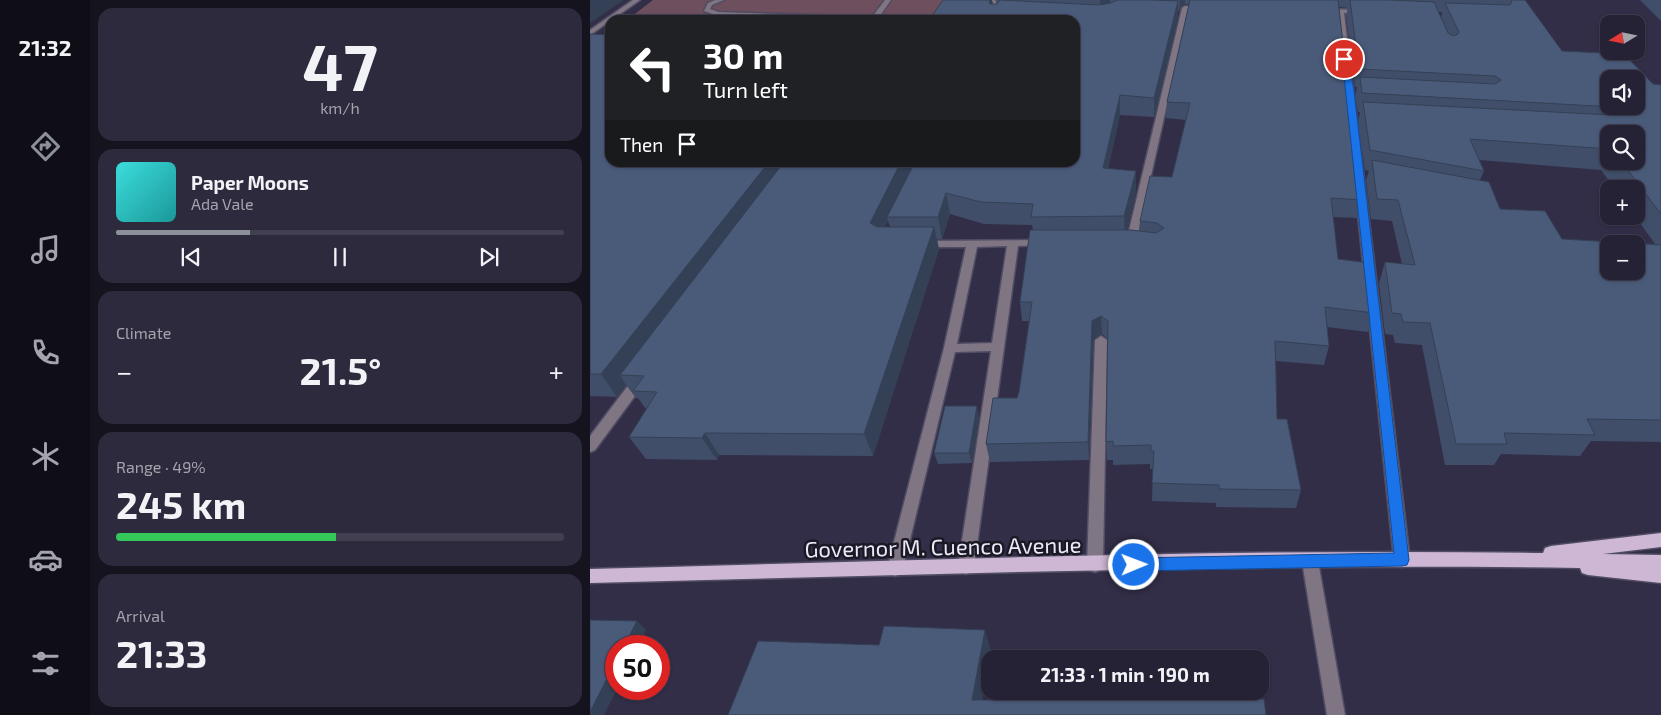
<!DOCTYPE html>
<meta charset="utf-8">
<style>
body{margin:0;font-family:"Exo 2",sans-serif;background:#2e2a3e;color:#f1f3f6;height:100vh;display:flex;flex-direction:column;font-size:19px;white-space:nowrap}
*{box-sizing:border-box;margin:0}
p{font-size:16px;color:#a4a4ad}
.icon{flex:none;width:28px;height:28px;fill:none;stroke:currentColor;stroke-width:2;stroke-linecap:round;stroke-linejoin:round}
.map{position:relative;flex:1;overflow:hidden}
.side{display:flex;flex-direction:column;gap:8px;padding:8px;background:#15131e;width:500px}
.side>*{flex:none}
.guide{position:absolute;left:15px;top:15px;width:475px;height:152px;border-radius:15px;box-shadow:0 1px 4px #0004,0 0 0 1px #423f51;background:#202124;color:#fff;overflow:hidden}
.needle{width:32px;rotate:260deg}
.fabs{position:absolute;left:1010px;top:15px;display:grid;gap:10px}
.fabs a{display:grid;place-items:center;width:45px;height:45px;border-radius:10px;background:#262236;box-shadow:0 1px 4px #0004,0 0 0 1px #423f51;font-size:25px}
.speed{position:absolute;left:15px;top:635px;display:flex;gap:10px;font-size:25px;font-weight:700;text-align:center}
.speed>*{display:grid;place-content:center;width:65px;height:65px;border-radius:50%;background:#262236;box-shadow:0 1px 4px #0004,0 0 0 1px #423f51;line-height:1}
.speed .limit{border:8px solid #d22;background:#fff;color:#111}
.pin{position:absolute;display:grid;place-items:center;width:42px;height:42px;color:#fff;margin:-21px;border:2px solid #fff;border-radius:50%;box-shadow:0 1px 5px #0007}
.me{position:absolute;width:55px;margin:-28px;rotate:89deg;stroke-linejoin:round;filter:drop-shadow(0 0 4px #0008)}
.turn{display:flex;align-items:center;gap:18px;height:105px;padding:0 15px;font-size:22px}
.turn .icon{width:65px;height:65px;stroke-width:2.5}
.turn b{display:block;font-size:35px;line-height:42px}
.then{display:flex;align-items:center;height:48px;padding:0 15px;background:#0003;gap:10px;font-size:19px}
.big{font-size:38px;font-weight:700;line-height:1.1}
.side .tile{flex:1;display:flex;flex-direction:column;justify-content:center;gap:8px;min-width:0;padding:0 18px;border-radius:15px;background:#2e2a3e}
.side .dial{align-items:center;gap:0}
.dial b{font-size:65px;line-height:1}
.song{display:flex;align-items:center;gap:15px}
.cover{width:60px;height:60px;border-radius:8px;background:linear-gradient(135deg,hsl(180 70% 55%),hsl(180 70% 35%))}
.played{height:5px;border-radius:2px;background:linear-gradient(90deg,#8c9099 30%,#423f51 30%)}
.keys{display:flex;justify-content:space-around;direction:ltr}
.heat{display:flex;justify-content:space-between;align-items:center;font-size:28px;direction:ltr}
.charge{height:8px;border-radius:4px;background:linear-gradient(90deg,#34c759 49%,#423f51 0)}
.trip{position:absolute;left:391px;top:650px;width:288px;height:50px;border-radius:15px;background:#262236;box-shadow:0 1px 4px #0004,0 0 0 1px #423f51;font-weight:700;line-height:50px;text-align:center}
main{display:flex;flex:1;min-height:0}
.tab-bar{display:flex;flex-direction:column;width:90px;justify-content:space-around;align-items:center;background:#0f0e16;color:#a4a4ad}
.tab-bar .icon{width:35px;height:35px}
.tab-bar .on{color:#8c9099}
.tab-bar b{font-size:22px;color:#f1f3f6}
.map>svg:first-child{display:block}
.green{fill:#6d4f5e}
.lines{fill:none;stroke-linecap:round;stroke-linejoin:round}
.minor-casing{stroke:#4f4c64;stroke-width:3}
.major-casing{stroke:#4f4c64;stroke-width:3}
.minor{fill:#807583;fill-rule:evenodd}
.major{fill:#ceb7d4;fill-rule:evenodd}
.wall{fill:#404e69;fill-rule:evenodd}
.shaded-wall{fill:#344055}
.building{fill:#4a5b7a;stroke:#344055;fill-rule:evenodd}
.route{fill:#1a73e8;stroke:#114b97}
.labels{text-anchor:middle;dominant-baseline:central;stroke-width:5;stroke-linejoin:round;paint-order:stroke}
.near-street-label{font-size:22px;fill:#eae8f9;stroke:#1a1924}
</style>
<main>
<nav class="tab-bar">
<b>21:32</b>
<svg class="icon on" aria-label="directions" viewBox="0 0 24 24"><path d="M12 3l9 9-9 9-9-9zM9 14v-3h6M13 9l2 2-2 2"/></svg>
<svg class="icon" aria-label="music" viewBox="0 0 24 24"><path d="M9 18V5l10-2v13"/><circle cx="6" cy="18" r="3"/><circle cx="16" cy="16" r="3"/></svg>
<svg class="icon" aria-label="phone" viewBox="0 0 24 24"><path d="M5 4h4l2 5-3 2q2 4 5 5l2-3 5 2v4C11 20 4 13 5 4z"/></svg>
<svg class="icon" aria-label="climate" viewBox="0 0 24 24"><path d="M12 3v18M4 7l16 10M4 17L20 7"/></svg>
<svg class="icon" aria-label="car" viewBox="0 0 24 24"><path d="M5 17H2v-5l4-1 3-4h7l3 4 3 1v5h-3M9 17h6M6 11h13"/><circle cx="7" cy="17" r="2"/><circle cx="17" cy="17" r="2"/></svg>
<svg class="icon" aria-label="filters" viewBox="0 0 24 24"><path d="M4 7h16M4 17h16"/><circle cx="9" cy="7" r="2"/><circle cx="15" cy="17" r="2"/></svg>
</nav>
<section class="side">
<div class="tile dial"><b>47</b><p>km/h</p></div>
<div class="tile">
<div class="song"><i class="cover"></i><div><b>Paper Moons</b><p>Ada Vale</p></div></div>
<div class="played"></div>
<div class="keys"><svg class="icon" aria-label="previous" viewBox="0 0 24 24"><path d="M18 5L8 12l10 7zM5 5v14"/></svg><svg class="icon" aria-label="pause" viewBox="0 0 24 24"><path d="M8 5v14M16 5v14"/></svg><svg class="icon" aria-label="next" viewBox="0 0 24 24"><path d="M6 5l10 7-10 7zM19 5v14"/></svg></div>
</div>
<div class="tile"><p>Climate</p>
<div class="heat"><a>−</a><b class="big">21.5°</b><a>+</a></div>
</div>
<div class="tile"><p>Range · 49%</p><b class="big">245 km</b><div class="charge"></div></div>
<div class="tile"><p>Arrival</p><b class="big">21:33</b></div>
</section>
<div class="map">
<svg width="1071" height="715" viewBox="0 0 1071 715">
<rect width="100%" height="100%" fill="#322e48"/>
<path class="green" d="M 63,0 L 365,0 L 352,20 L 37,20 Z"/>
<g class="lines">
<g class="minor-casing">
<path id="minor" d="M 43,0 L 50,0 L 0,35 L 0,30 Z
M 125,0 L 134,0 L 122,5 L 120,9 L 129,12 L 282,17 L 295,0 L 301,0 L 287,20 L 219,20 L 128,16 L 114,11 L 118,3 Z
M 399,0 L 405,0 L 412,14 L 409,20 L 403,20 L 406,14 Z
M 595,6 L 614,7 L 617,9 L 614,11 L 598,10 L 546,243 L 541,246 L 536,243 L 592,8 Z
M 734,9 L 774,10 L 777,12 L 774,14 L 754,13 L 820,560 L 818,565 L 812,567 L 806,565 L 804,560 L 747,13 L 732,12 L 732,10 Z
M 455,240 L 459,241 L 460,243 L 459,245 L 428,246 L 384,567 L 382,572 L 376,574 L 370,572 L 368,567 L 401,351 L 365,352 L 313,569 L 311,574 L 305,576 L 299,574 L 297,569 L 354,348 L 376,247 L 332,247 L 327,244 L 332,241 ZM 417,246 L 402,343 L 367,344 L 387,247 Z
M 511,336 L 517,340 L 513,565 L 511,570 L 505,572 L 499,570 L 497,565 L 505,340 Z
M 51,373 L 56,375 L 57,378 L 56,381 L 5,450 L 0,452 L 0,436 L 46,375 Z
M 720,554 L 726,556 L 728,561 L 755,715 L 737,715 L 712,561 L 714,556 Z"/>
</g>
<g class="major-casing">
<path id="major" d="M 1071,533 L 1071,547 L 1013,554 L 1071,555 L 1071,583 L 998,575 L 992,573 L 990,568 C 660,563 330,575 0,583 L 0,569 C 318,561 635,548 953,553 L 955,548 L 961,546 Z"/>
</g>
<use href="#minor" class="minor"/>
<use href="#major" class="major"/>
</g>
<path class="wall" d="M 353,0 L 402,0 L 403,4 L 407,4 L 408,3 L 407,0 L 935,0 L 972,51 L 1063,84 L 1071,85 L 1071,442 L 1001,441 L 990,456 L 911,454 L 904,465 L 855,465 L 832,345 L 805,343 L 803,335 L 795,334 L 789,283 L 795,262 L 812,264 L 802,221 L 781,219 L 776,180 L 779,171 L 775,170 L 768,121 L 770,112 L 768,112 L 765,96 L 767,87 L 765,87 L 756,15 L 758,8 L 749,7 L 771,200 L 767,218 L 743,217 L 748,259 L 784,313 L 778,332 L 737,327 L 739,346 L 734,365 L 686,361 L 687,419 L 711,490 L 706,508 L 626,507 L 626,503 L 562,501 L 563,469 L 560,469 L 560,464 L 523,465 L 523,460 L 517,460 L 516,442 L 518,339 L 512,334 L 503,340 L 499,460 L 400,462 L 396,444 L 427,398 L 429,392 L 439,321 L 432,321 L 430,302 L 443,230 L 442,225 L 394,224 L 360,214 L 352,239 L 347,239 L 349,249 L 283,456 L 129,455 L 127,460 L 56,459 L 39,437 L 56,409 L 48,398 L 46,398 L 36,385 L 27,397 L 0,396 L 0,34 L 20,162 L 485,162 ZM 595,4 L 599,4 L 577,102 L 576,118 L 596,120 L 582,177 L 550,221 L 549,231 L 537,230 L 546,192 L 518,169 L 530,115 L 564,117 L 588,19 L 588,11 L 589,11 L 591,6 ZM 848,12 L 852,12 L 851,18 ZM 1019,134 L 1046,161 L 1019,161 ZM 889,160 L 1011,170 L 1025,189 L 1046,189 L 1046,216 L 1045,216 L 1065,244 L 972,239 L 910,209 L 890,180 L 894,171 ZM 298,221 L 300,227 L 295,227 Z
M 1050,0 L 1071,0 L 1071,20 L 1070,20 Z
M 389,416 L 382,463 L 348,464 L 344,453 Z"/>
<path class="shaded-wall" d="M 1,0 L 34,0 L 0,23 L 0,1 Z
M 400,0 L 402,0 L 404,14 L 399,3 Z
M 510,0 L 520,0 L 520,12 L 510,15 Z
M 590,0 L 595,0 L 595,4 L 591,6 L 589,11 Z
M 588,1 L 588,19 L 564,117 L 564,98 Z
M 530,95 L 530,115 L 513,190 L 513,168 Z
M 179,162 L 203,162 L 30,375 L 36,385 L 27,397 L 11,374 Z
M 311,162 L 327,162 L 297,217 L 298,221 L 286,245 L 280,223 Z
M 546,171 L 546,192 L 535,238 L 534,216 Z
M 356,193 L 360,214 L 352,239 L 348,217 Z
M 344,227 L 349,249 L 283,456 L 274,434 Z
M 511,316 L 512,334 L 503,340 L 499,460 L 498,442 L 502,321 Z
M 387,406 L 389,416 L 382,463 L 379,453 Z
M 115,433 L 129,455 L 127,460 L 112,438 Z
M 47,621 L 56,630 L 48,646 L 34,646 Z
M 395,630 L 401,651 L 390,715 L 382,700 Z
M 26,661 L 27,689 L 14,715 L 0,715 L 0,712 Z"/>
<path class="building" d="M 353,0 L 400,0 L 399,3 L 401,4 L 407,4 L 410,0 L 509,5 L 521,3 L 527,0 L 561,0 L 588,1 L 564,98 L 530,95 L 513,168 L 546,171 L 534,216 L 441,217 L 443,204 L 391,202 L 356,193 L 348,217 L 297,217 L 325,162 L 485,162 L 485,20 L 339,20 Z
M 600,0 L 748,0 L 771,200 L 741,198 L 748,259 L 779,263 L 784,313 L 735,307 L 739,346 L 685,341 L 687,419 L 697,419 L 711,490 L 629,489 L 629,485 L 562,483 L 564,451 L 561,451 L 561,445 L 523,446 L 523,441 L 516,442 L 518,321 L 511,316 L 502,321 L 498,442 L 396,444 L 403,398 L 427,398 L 429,392 L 442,302 L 430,302 L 440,230 L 541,230 L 566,233 L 574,228 L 567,223 L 550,221 L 560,176 L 582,177 L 600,103 L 577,102 Z
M 760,0 L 799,0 L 844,2 L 858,33 L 863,36 L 868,34 L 869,32 L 855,3 L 920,5 L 922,1 L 921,0 L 935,0 L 972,51 L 1034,54 L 1063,84 L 1071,85 L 1071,214 L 1031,161 L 1046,161 L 1046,134 L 1019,134 L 1019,149 L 880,139 L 894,171 L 780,150 L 773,102 L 1021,115 L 1025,114 L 1024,107 L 772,93 L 770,77 L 905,84 L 911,80 L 905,76 L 769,69 ZM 1019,79 L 1046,79 L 1046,106 L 1019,106 Z
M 0,34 L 20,35 L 20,162 L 179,162 L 11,374 L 0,374 Z
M 782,160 L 899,182 L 910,209 L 955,211 L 972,239 L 1071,245 L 1071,420 L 997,419 L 1005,435 L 914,433 L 917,444 L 866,444 L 840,323 L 813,322 L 811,314 L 802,313 L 795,262 L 825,265 L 808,200 L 787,199 ZM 1019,244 L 1046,244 L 1046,271 L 1019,271 Z
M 194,162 L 311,162 L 280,223 L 287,227 L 344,227 L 274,434 L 115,433 L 112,438 L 39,437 L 67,392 L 43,391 L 54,376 L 30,375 Z
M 355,406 L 387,406 L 379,453 L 344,453 Z
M 0,620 L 47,621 L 34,646 L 26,646 L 26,661 L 0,712 Z
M 294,626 L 395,630 L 382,700 L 674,699 L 676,715 L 138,715 L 168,641 L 289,645 Z"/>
<path class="route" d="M 752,57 L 758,59 L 764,91 L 819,560 L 817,565 L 812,566 L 544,571 L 539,569 L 536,565 L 539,560 L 544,558 L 804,553 Z"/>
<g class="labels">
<g class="near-street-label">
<text transform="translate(353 546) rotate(-1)">Governor M. Cuenco Avenue</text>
</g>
</g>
</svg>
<div class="fabs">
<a><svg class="needle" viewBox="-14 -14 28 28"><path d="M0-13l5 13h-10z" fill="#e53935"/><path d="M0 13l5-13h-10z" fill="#a4a4ad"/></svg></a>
<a><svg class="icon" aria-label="sound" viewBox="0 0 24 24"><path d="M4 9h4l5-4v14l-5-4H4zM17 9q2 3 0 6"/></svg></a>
<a><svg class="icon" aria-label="search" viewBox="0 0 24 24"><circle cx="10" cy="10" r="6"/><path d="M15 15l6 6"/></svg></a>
<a>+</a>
<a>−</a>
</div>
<div class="speed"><div class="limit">50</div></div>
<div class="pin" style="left:754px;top:59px;background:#d93025"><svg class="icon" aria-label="arrive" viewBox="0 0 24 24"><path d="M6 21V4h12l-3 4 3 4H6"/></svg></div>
<svg class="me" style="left:544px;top:565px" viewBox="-20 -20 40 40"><circle r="17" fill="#1a73e8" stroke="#fff" stroke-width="3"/><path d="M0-11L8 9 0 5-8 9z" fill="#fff"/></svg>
<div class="trip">21:33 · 1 min · 190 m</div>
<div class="guide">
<div class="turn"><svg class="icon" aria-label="left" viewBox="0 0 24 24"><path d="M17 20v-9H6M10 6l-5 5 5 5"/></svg><div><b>30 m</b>Turn left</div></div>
<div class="then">Then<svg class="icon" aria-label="arrive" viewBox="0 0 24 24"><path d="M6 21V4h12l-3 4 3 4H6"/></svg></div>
</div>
</div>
</main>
